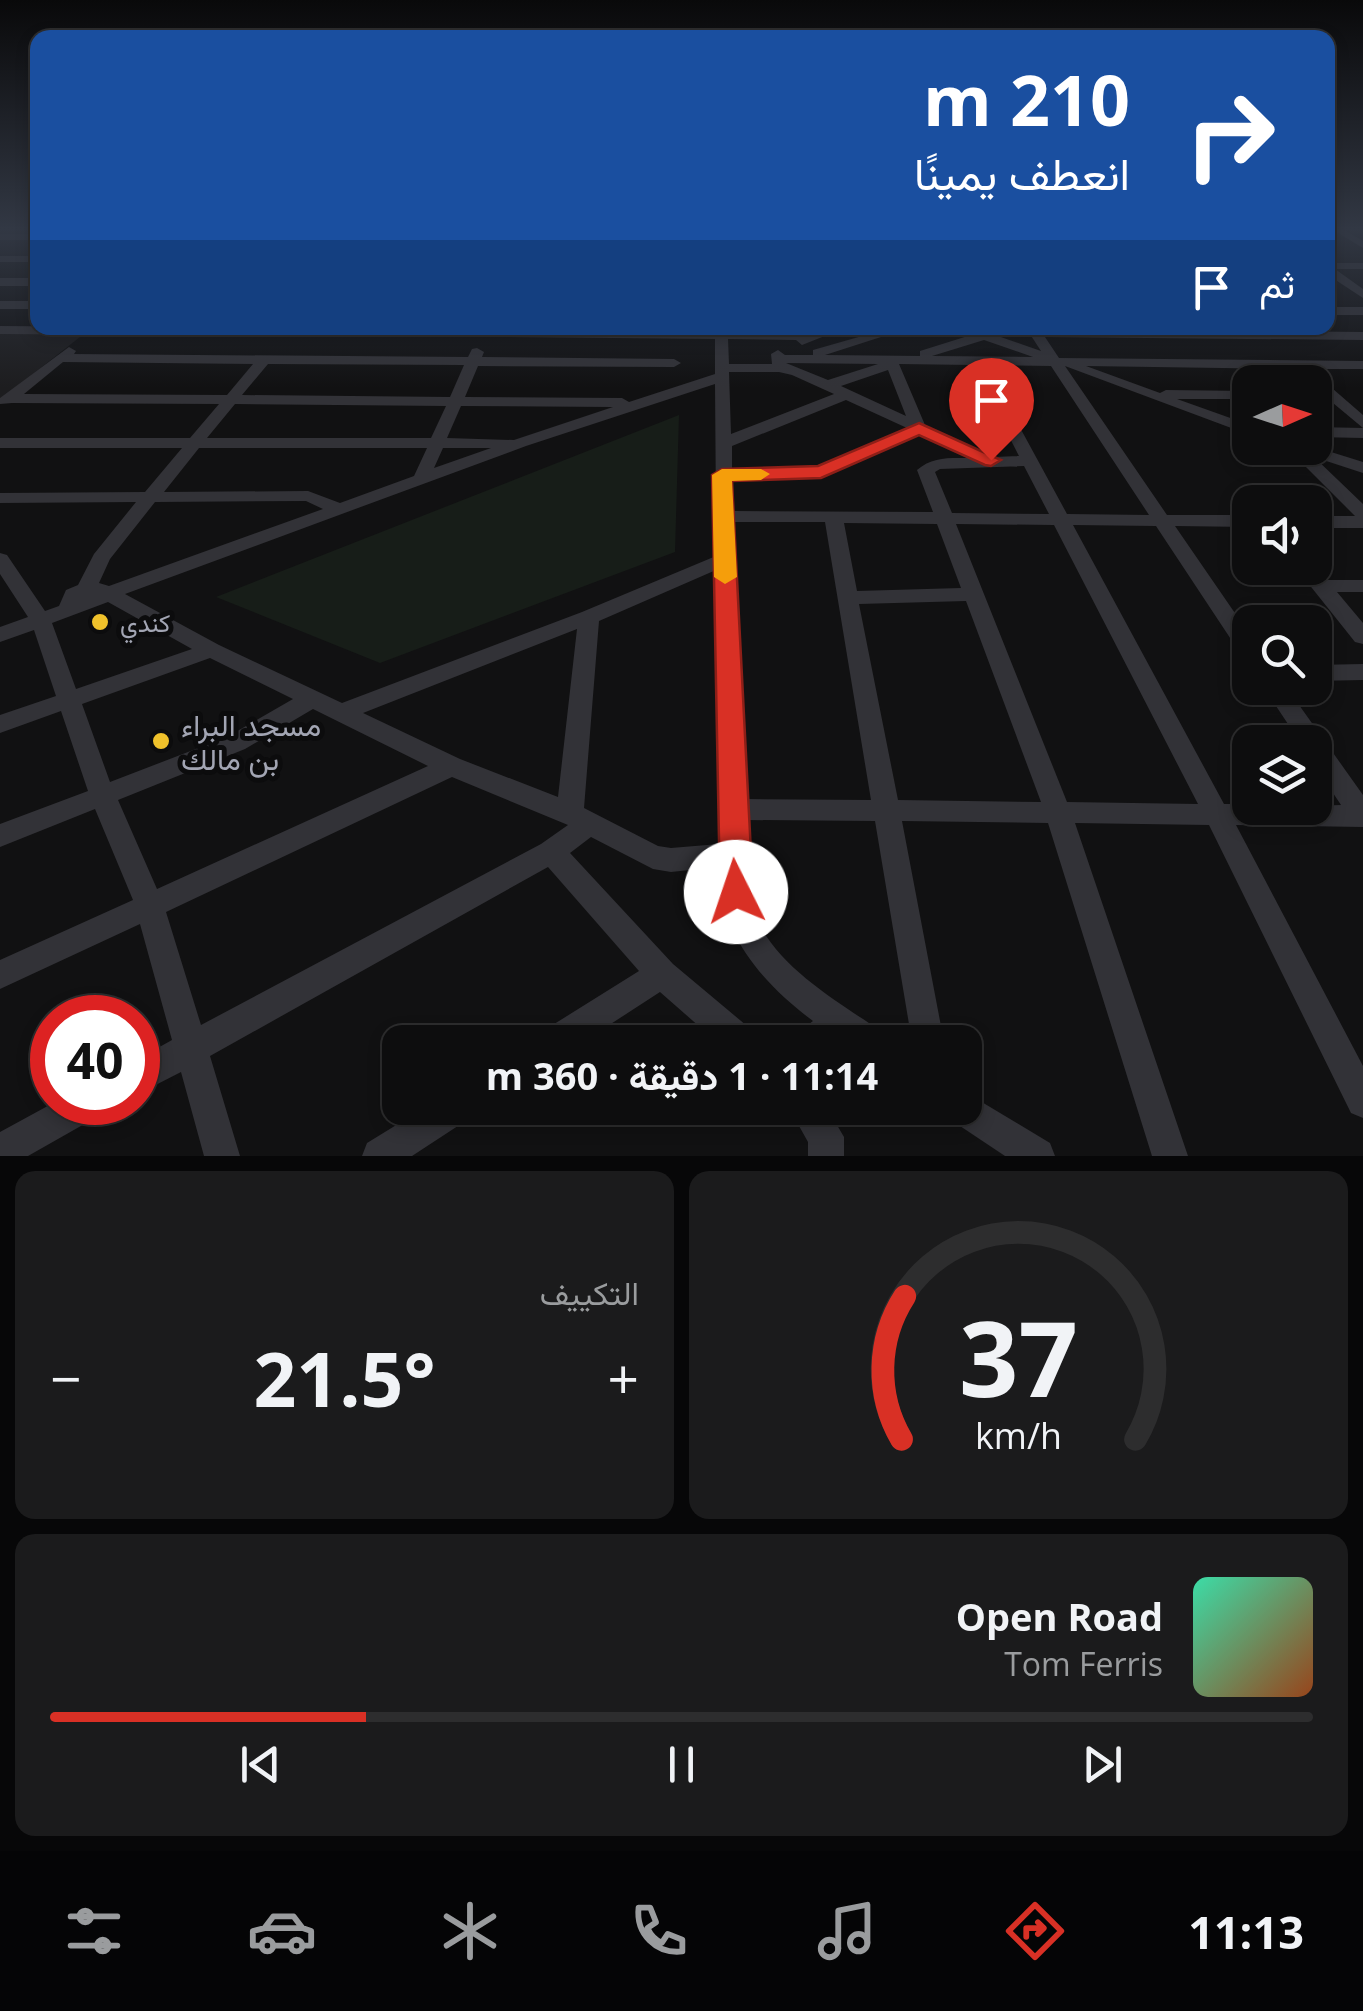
<!DOCTYPE html>
<html lang="ar">
<meta charset="utf-8">
<style>
body{margin:0;font-family:"Open Sans",Vazirmatn,sans-serif;background:#1b1b1c;color:#f1f3f6;direction:rtl;height:100vh;display:flex;flex-direction:column;font-size:38px;white-space:nowrap}
*{box-sizing:border-box;margin:0}
p{font-size:32px;color:#9a9c9e}
.icon{flex:none;width:55px;height:55px;fill:none;stroke:currentColor;stroke-width:2;stroke-linecap:round;stroke-linejoin:round}
.map{position:relative;height:1156px;overflow:hidden;direction:ltr}
.details{display:flex;flex-direction:column;gap:15px;padding:15px;background:#070708;flex:1}
.details>*{flex:none}
.guide{position:absolute;left:30px;top:30px;width:1305px;height:305px;border-radius:20px;box-shadow:0 5px 15px #0003,0 0 0 2px #2d2d2e;direction:rtl;background:#1a4fa0;color:#fff;overflow:hidden}
.needle{width:65px;rotate:87deg}
.tools{position:absolute;left:1232px;top:365px;display:grid;gap:20px}
.tools a{display:grid;place-items:center;width:100px;height:100px;border-radius:20px;background:#0d0d0e;box-shadow:0 5px 15px #0003,0 0 0 2px #2d2d2e;font-size:50px}
.speed{position:absolute;left:30px;top:995px;display:flex;gap:20px;font-size:50px;font-weight:700;text-align:center}
.speed>*{display:grid;place-content:center;width:130px;height:130px;border-radius:50%;background:#0d0d0e;box-shadow:0 5px 15px #0003,0 0 0 2px #2d2d2e;line-height:1}
.speed .limit{border:15px solid #d22;background:#fff;color:#111}
.pin{position:absolute;display:grid;place-items:center;width:85px;height:85px;color:#fff;margin:-102px -42px;border-radius:50% 50% 50% 0;rotate:-45deg;box-shadow:0 0 10px #0007}
.pin .icon{rotate:45deg}
.me{position:absolute;width:110px;margin:-55px;rotate:356deg;stroke-linejoin:round;filter:drop-shadow(0 0 8px #0008)}
.turn{display:flex;align-items:center;gap:35px;height:210px;padding:0 40px;font-size:45px}
.turn .icon{width:130px;height:130px;stroke-width:2.5}
.turn b{display:block;font-size:70px;line-height:85px}
.then{display:flex;align-items:center;height:95px;padding:0 40px;background:#0003;gap:20px;font-size:38px}
.big{font-size:75px;font-weight:700;line-height:1.1}
.details .card{flex:1;display:flex;flex-direction:column;justify-content:center;gap:15px;min-width:0;padding:0 35px;border-radius:20px;background:#1b1b1c}
.details .dial{align-items:center;gap:0}
.dial svg{height:260px;overflow:visible;fill:none;stroke:#2d2d2e;stroke-width:7;stroke-linecap:round;text-anchor:middle}
.dial text{fill:#f1f3f6;stroke:none}
.song{display:flex;align-items:center;gap:30px}
.cover{width:120px;height:120px;border-radius:15px;background:linear-gradient(135deg,hsl(160 70% 55%),hsl(20 70% 35%))}
.played{height:10px;border-radius:5px;background:linear-gradient(90deg,#d93025 25%,#2d2d2e 25%)}
.keys{display:flex;justify-content:space-around;direction:ltr}
.heat{display:flex;justify-content:space-between;align-items:center;font-size:55px;direction:ltr}
.details .tiles{flex:1;display:grid;gap:15px;grid-template-columns:1fr 1fr}
.card:last-child{grid-column:span 2}
.trip{position:absolute;left:382px;top:1025px;width:600px;height:100px;border-radius:20px;background:#0d0d0e;box-shadow:0 5px 15px #0003,0 0 0 2px #2d2d2e;font-weight:700;line-height:100px;text-align:center;direction:rtl}
.dock{display:flex;height:160px;justify-content:space-around;align-items:center;background:#050506;color:#9a9c9e}
.dock .icon{width:70px;height:70px}
.dock .on{color:#d93025}
.dock b{font-size:45px;color:#f1f3f6}
.map>svg:first-child{display:block}
.built{fill:#1d1d1f}
.green{fill:#171d18}
.lines{fill:none;stroke-linecap:round;stroke-linejoin:round}
.minor{fill:#323237;fill-rule:evenodd}
.route{fill:#d93025;stroke:#8d1f18;stroke-width:2.5}
.slow{fill:#f59e0b}
.poi-dot{fill:#efc12b;stroke:#0c0c0d;stroke-width:4}
.labels{text-anchor:middle;dominant-baseline:central;stroke-width:10;stroke-linejoin:round;paint-order:stroke}
.poi-label{font-size:25px;fill:#a2a5b3;stroke:#0c0c0d;text-anchor:start}
.near-poi-label{font-size:30px;fill:#a2a5b3;stroke:#0c0c0d;text-anchor:start}
</style>
<div class="map">
<svg width="1363" height="1156" viewBox="0 0 1363 1156">
<rect width="100%" height="100%" fill="#111112"/>
<path class="built" d="M 0,332 L 85,333 L 0,400 Z"/>
<path class="green" d="M 679,415 L 675,552 L 380,663 L 216,597 Z"/>
<g class="lines">
<path class="minor" d="M 1328,227 L 1339,227 L 1363,241 L 1363,248 Z
M 0,234 L 38,234 L 38,240 L 0,240 Z
M 0,256 L 38,256 L 38,262 L 0,262 Z
M 1328,263 L 1363,263 L 1363,269 L 1335,269 L 1363,289 L 1363,298 L 1328,275 Z
M 0,278 L 38,278 L 38,286 L 0,286 Z
M 0,301 L 38,301 L 38,309 L 0,309 Z
M 1328,307 L 1363,307 L 1363,315 L 1328,315 Z
M 0,326 L 252,328 L 259,332 L 252,336 L 0,334 Z
M 324,328 L 714,331 L 715,328 L 727,328 L 728,331 L 814,332 L 827,328 L 845,328 L 802,345 L 796,340 L 728,339 L 729,364 L 772,364 L 771,354 L 778,350 L 785,355 L 813,355 L 813,350 L 890,328 L 909,328 L 825,355 L 920,356 L 920,351 L 971,335 L 958,328 L 975,328 L 1041,351 L 1026,328 L 1363,332 L 1363,340 L 1045,337 L 1059,358 L 1363,361 L 1363,369 L 1310,369 L 1363,415 L 1363,428 L 1315,388 L 1315,382 L 1308,382 L 1293,369 L 1086,366 L 1160,393 L 1166,390 L 1250,391 L 1250,399 L 1177,399 L 1250,425 L 1250,435 L 1065,366 L 1167,515 L 1250,515 L 1250,527 L 1175,526 L 1250,635 L 1250,658 L 1242,656 L 1156,526 L 1073,525 L 1224,804 L 1250,804 L 1250,808 L 1341,805 L 1315,766 L 1315,742 L 1300,742 L 1264,688 L 1287,688 L 1363,795 L 1363,827 L 1236,825 L 1363,1066 L 1363,1118 L 1351,1113 L 1209,825 L 1075,823 L 1188,1156 L 1152,1156 L 1048,823 L 902,821 L 944,1042 L 912,1042 L 875,821 L 746,820 C 746,848 744,878 752,906 C 768,962 835,1000 881,1031 L 885,1042 L 796,1042 L 800,1031 L 813,1021 C 761,982 720,934 718,867 L 671,872 L 653,869 L 591,837 L 570,853 L 673,964 L 753,1031 L 757,1042 L 717,1042 L 660,992 L 583,1042 L 539,1042 L 543,1031 L 639,971 L 548,867 L 210,1056 L 240,1156 L 204,1156 L 181,1072 L 138,1094 L 138,1059 L 172,1040 L 140,924 L 0,989 L 0,960 L 133,900 L 95,809 L 0,847 L 0,824 L 88,791 L 61,711 L 0,733 L 0,715 L 56,696 L 34,630 L 0,642 L 0,627 L 28,617 L 0,574 L 0,553 L 7,555 L 45,611 L 59,606 L 66,590 L 78,585 L 94,554 L 136,502 L 0,503 L 0,493 L 145,492 L 182,448 L 0,448 L 0,438 L 190,438 L 219,404 L 12,403 L 0,404 L 0,398 L 69,347 L 76,351 L 74,354 L 468,357 L 472,349 L 477,348 L 484,352 L 482,357 L 674,359 L 681,363 L 674,367 L 478,366 L 465,397 L 622,398 L 629,402 L 715,374 L 715,339 L 319,335 L 317,332 ZM 984,340 L 1033,357 L 932,356 ZM 63,362 L 253,364 L 227,395 L 24,394 ZM 786,363 L 878,364 L 828,380 ZM 268,364 L 464,365 L 450,397 L 242,395 ZM 899,364 L 972,365 L 1019,456 L 994,457 L 925,425 ZM 986,365 L 1051,366 L 1149,515 L 1067,514 ZM 888,370 L 906,416 L 841,386 ZM 779,372 L 792,375 L 834,394 L 731,434 L 729,372 ZM 715,384 L 716,512 L 713,516 L 716,520 L 716,556 L 582,612 L 342,703 L 219,645 L 125,594 L 526,446 ZM 846,400 L 907,428 L 818,467 L 732,470 L 732,446 ZM 235,404 L 446,406 L 431,438 L 207,438 ZM 461,406 L 613,407 L 514,440 L 447,438 ZM 920,434 L 971,458 C 951,458 933,456 917,470 L 933,512 L 734,511 L 733,480 L 821,477 ZM 199,448 L 427,448 L 414,476 L 340,503 L 308,491 L 164,492 ZM 443,448 L 491,448 L 434,468 ZM 1024,466 L 1049,514 L 952,513 L 935,472 L 940,469 ZM 306,501 L 323,509 L 109,586 L 99,583 L 110,559 L 155,502 ZM 734,522 L 825,522 L 871,800 L 746,799 ZM 844,523 L 937,524 L 961,588 L 857,591 ZM 956,524 L 1054,525 L 1198,804 L 1067,802 ZM 716,570 L 719,844 L 671,848 L 658,846 L 584,808 L 599,621 ZM 966,601 L 1041,802 L 898,800 L 859,604 ZM 108,602 L 192,649 L 76,689 L 52,623 ZM 577,629 L 558,797 L 460,759 L 363,713 ZM 210,658 L 293,699 L 227,737 L 110,782 L 82,704 ZM 313,709 L 428,766 L 157,889 L 118,800 L 245,749 ZM 452,777 L 568,825 L 541,844 L 201,1025 L 166,912 Z
M 1315,427 L 1363,428 L 1363,438 L 1315,437 Z
M 1315,447 L 1363,462 L 1363,473 L 1314,457 L 1363,504 L 1363,528 L 1315,528 L 1315,516 L 1355,516 L 1287,448 Z
M 1315,566 L 1327,580 L 1363,580 L 1363,592 L 1337,592 L 1363,623 L 1363,644 L 1355,642 L 1296,568 Z
M 1363,664 L 1363,680 L 1315,681 L 1315,665 Z
M 965,1092 L 1050,1143 L 1055,1156 L 1005,1156 L 951,1120 L 946,1108 L 965,1108 Z
M 55,1102 L 107,1102 L 102,1114 L 28,1156 L 0,1156 L 0,1132 Z
M 424,1108 L 472,1108 L 467,1120 L 412,1156 L 362,1156 L 367,1143 Z
M 789,1108 L 827,1108 L 844,1137 L 844,1156 L 808,1156 L 808,1142 Z"/>
</g>
<linearGradient id="sky" x2="0" y2="1"><stop stop-color="#09090a"/><stop offset="0.59" stop-color="#323844"/><stop offset="1" stop-color="#323844" stop-opacity="0"/></linearGradient>
<rect width="1363" height="388" fill="url(#sky)"/>
<path class="route" d="M 919,423 L 1001,460 L 991,466 L 985,465 L 919,435 L 821,478 L 732,481 L 753,892 L 748,901 L 736,906 L 725,901 L 720,892 L 712,475 L 722,469 L 818,466 Z"/>
<path class="slow" d="M 722,469 L 761,469 L 770,474 L 761,480 L 732,481 L 737,577 L 725,584 L 714,577 L 712,475 Z"/>
<g class="poi-dot">
<circle cx="100" cy="622" r="10"/>
<circle cx="161" cy="741" r="10"/>
</g>
<g class="labels">
<g class="poi-label">
<text x="120" y="622">كندي</text>
</g>
<g class="near-poi-label">
<text x="181" y="724">مسجد البراء<tspan x="181" dy="34">بن مالك</tspan></text>
</g>
</g>
</svg>
<div class="tools">
<a><svg class="needle" viewBox="-14 -14 28 28"><path d="M0-13l5 13h-10z" fill="#e53935"/><path d="M0 13l5-13h-10z" fill="#9a9c9e"/></svg></a>
<a><svg class="icon" aria-label="sound" viewBox="0 0 24 24"><path d="M4 9h4l5-4v14l-5-4H4zM17 9q2 3 0 6"/></svg></a>
<a><svg class="icon" aria-label="search" viewBox="0 0 24 24"><circle cx="10" cy="10" r="6"/><path d="M15 15l6 6"/></svg></a>
<a><svg class="icon" aria-label="layers" viewBox="0 0 24 24"><path d="M12 4l9 5-9 5-9-5zM3 14l9 5 9-5"/></svg></a>
</div>
<div class="speed"><div class="limit">40</div></div>
<div class="pin" style="left:991px;top:460px;background:#d93025"><svg class="icon" aria-label="arrive" viewBox="0 0 24 24"><path d="M6 21V4h12l-3 4 3 4H6"/></svg></div>
<svg class="me" style="left:736px;top:892px" viewBox="-20 -20 40 40"><circle r="19" fill="#fff"/><path d="M0-13L10 11 0 6-10 11z" fill="#d93025"/></svg>
<div class="trip">11:14 · 1 دقيقة · 360 m</div>
<div class="guide">
<div class="turn"><svg class="icon" aria-label="right" viewBox="0 0 24 24"><path d="M7 20v-9h11M14 6l5 5-5 5"/></svg><div><b>210 m</b>انعطف يمينًا</div></div>
<div class="then">ثم<svg class="icon" aria-label="arrive" viewBox="0 0 24 24"><path d="M6 21V4h12l-3 4 3 4H6"/></svg></div>
</div>
</div>
<section class="details">
<div class="tiles">
<div class="card dial"><svg viewBox="0 0 100 80">
<path d="M14 69A42 42 0 1 1 86 69"/>
<path d="M14 69A42 42 0 0 1 15 25" stroke="#d93025"/>
<text x="50" y="56" font-size="32" font-weight="700">37</text>
<text x="50" y="72" font-size="11">km/h</text>
</svg></div>
<div class="card"><p>التكييف</p>
<div class="heat"><a>−</a><b class="big">21.5°</b><a>+</a></div>
</div>
<div class="card">
<div class="song"><i class="cover"></i><div><b>Open Road</b><p>Tom Ferris</p></div></div>
<div class="played"></div>
<div class="keys"><svg class="icon" aria-label="previous" viewBox="0 0 24 24"><path d="M18 5L8 12l10 7zM5 5v14"/></svg><svg class="icon" aria-label="pause" viewBox="0 0 24 24"><path d="M8 5v14M16 5v14"/></svg><svg class="icon" aria-label="next" viewBox="0 0 24 24"><path d="M6 5l10 7-10 7zM19 5v14"/></svg></div>
</div>
</div>
</section>
<nav class="dock">
<b>11:13</b>
<svg class="icon on" aria-label="directions" viewBox="0 0 24 24"><path d="M12 3l9 9-9 9-9-9zM9 14v-3h6M13 9l2 2-2 2"/></svg>
<svg class="icon" aria-label="music" viewBox="0 0 24 24"><path d="M9 18V5l10-2v13"/><circle cx="6" cy="18" r="3"/><circle cx="16" cy="16" r="3"/></svg>
<svg class="icon" aria-label="phone" viewBox="0 0 24 24"><path d="M5 4h4l2 5-3 2q2 4 5 5l2-3 5 2v4C11 20 4 13 5 4z"/></svg>
<svg class="icon" aria-label="climate" viewBox="0 0 24 24"><path d="M12 3v18M4 7l16 10M4 17L20 7"/></svg>
<svg class="icon" aria-label="car" viewBox="0 0 24 24"><path d="M5 17H2v-5l4-1 3-4h7l3 4 3 1v5h-3M9 17h6M6 11h13"/><circle cx="7" cy="17" r="2"/><circle cx="17" cy="17" r="2"/></svg>
<svg class="icon" aria-label="filters" viewBox="0 0 24 24"><path d="M4 7h16M4 17h16"/><circle cx="9" cy="7" r="2"/><circle cx="15" cy="17" r="2"/></svg>
</nav>
